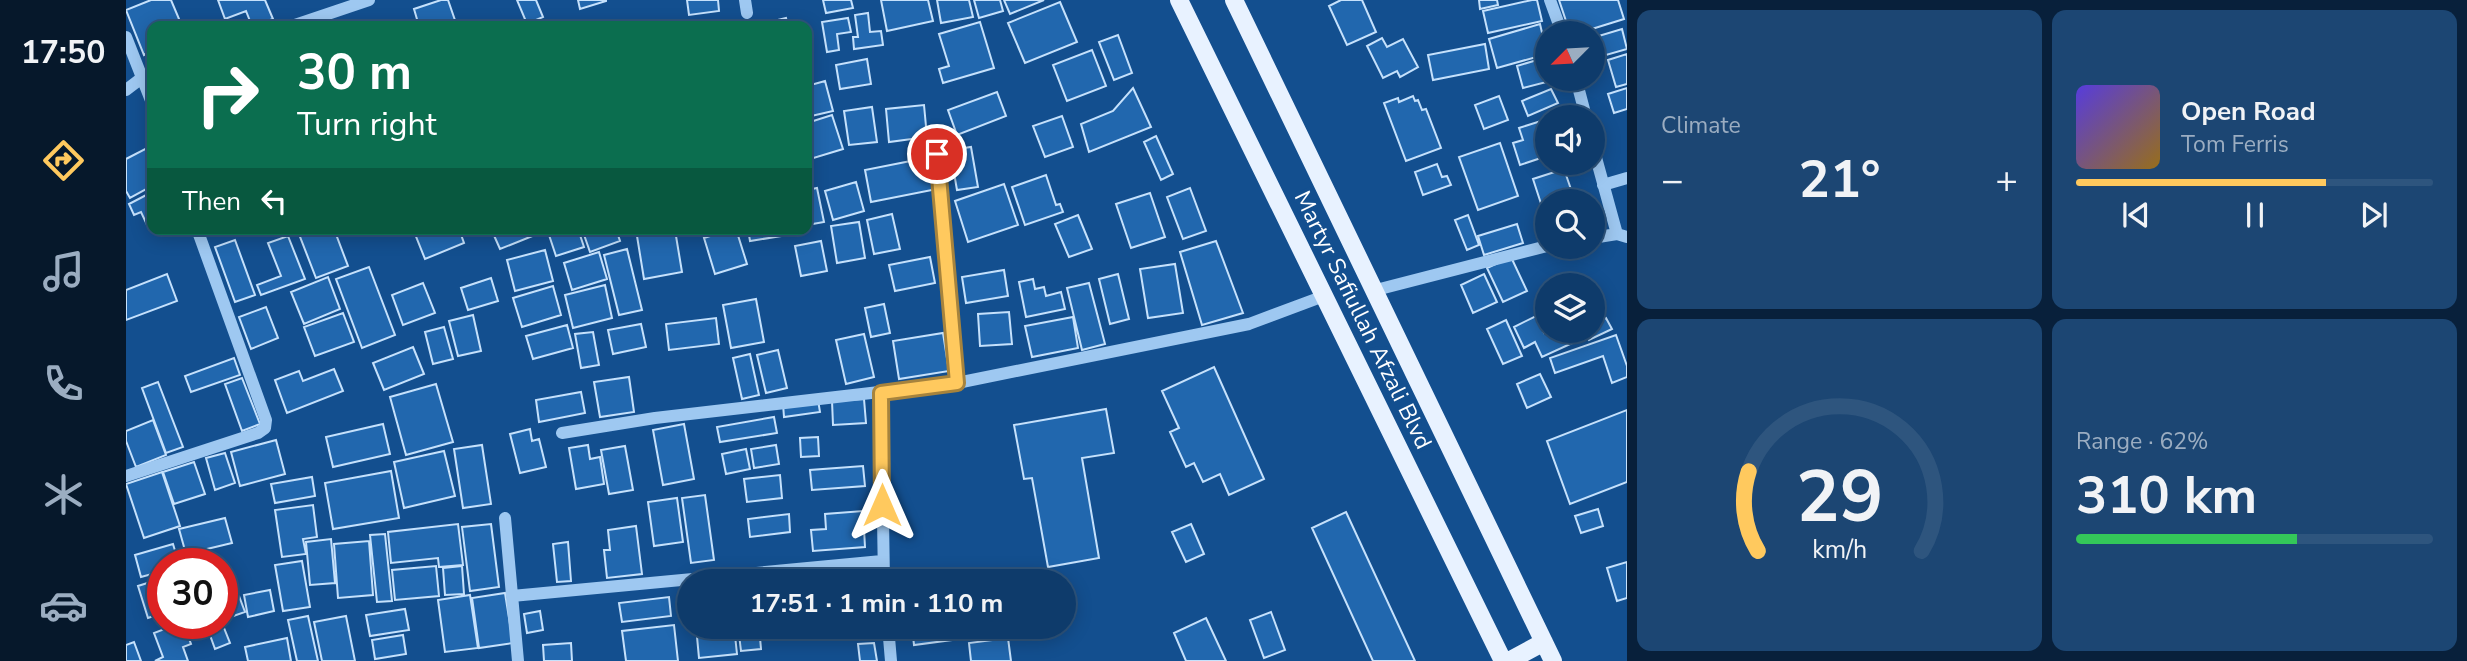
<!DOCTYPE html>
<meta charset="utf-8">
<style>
body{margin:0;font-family:"Nunito Sans",sans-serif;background:#1c4673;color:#f1f3f6;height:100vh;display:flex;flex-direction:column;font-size:26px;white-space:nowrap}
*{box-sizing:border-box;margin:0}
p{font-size:23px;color:#9badc1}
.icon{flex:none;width:38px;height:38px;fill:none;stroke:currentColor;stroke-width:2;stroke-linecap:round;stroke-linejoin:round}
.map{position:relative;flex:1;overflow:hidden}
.details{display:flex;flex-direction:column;gap:10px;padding:10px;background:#08203b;width:840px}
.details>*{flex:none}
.banner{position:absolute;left:21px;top:21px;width:665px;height:214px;border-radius:14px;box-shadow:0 4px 18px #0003,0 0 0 2px #2e557e;background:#0b6e4f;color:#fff;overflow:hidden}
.needle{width:46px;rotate:246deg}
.tools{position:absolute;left:1409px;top:21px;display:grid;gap:14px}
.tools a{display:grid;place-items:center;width:70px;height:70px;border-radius:50%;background:#0e3b6b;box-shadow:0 4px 18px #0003,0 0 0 2px #2e557e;font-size:35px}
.speed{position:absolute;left:21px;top:548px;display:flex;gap:14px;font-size:35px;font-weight:700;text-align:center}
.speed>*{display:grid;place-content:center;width:91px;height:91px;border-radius:50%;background:#0e3b6b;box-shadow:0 4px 18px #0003,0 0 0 2px #2e557e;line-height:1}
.speed .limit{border:10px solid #d22;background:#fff;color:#111}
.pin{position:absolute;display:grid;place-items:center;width:60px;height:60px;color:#fff;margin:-30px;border:4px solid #fff;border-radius:50%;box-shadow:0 2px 7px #0007}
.me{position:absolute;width:77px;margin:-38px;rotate:0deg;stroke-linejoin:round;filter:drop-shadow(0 0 5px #0008)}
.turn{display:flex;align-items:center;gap:24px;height:147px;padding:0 35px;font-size:32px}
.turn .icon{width:91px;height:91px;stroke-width:2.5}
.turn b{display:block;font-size:49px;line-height:60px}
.then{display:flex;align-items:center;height:66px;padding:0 35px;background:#0003;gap:14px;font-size:26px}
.big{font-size:52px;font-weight:700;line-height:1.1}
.details .tile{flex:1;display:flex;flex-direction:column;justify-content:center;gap:10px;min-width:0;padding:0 24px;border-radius:14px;background:#1c4673}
.details .dial{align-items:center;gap:0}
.dial svg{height:182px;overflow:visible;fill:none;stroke:#2e557e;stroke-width:7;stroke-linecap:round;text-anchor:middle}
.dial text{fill:#f1f3f6;stroke:none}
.song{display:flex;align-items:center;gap:21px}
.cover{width:84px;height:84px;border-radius:10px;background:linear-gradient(135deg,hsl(250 70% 55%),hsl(40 70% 35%))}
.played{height:7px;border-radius:4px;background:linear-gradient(90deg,#ffc95e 70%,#2e557e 70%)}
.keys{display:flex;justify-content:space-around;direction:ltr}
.heat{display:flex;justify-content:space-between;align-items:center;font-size:38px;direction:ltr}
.charge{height:10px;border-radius:5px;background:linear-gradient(90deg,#34c759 62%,#2e557e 0)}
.details .tiles{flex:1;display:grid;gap:10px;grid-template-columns:repeat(2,1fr)}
.trip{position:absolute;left:551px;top:569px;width:399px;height:70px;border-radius:35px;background:#0e3b6b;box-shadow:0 4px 18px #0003,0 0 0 2px #2e557e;font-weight:700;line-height:70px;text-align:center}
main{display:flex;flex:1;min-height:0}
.tab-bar{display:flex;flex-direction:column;width:126px;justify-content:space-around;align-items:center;background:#06182b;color:#9badc1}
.tab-bar .icon{width:49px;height:49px}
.tab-bar .current{color:#ffc95e}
.tab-bar b{font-size:32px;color:#f1f3f6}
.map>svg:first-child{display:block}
.building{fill:#2167ae;stroke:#c5e1fc;stroke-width:2}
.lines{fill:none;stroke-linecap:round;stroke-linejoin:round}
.minor{stroke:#9ec8f1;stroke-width:12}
.major{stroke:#e8f2ff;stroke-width:18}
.route-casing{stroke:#a6833d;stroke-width:18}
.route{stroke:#ffc95e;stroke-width:12}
.labels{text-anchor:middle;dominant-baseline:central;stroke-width:7;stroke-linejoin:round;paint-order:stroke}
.street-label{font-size:23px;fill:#fff;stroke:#134f8f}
</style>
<main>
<nav class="tab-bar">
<b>17:50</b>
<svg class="icon current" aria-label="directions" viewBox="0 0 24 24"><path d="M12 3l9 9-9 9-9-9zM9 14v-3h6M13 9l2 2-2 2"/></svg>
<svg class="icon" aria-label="music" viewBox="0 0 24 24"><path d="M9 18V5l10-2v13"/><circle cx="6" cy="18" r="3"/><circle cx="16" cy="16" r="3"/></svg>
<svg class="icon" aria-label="phone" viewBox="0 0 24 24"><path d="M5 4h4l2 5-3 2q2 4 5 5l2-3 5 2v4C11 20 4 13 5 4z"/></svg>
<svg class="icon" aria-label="climate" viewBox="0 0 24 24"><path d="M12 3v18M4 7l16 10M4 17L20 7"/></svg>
<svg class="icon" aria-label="car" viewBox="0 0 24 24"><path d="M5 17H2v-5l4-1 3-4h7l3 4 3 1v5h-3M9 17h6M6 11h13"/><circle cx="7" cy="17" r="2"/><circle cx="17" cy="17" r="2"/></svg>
</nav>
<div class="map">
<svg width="1501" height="661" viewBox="0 0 1501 661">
<rect width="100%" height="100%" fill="#134f8f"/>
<path class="building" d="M 25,0 L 45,0 L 56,26 L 26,26 L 26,51 L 18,55 L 0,10 Z
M 92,0 L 139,0 L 147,19 L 126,26 L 120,11 L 99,19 Z
M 315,0 L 322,0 L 331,26 L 293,26 L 288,9 Z
M 391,0 L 410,0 L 417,17 L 401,24 Z
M 452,0 L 480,0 L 480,1 L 454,9 Z
M 561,0 L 592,0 L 593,11 L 563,15 Z
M 697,0 L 725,0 L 727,8 L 700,13 Z
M 755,0 L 802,0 L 807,21 L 761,31 Z
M 811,0 L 843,0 L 847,17 L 815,23 Z
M 848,0 L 874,0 L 877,11 L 853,18 Z
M 878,0 L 918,0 L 884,14 Z
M 1215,0 L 1236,0 L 1250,32 L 1221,45 L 1203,6 Z
M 1353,0 L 1371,0 L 1372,5 L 1354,9 Z
M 1406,0 L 1411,0 L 1416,21 L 1362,33 L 1357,11 Z
M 1433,0 L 1492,0 L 1498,19 L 1453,33 L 1444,33 Z
M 934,2 L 951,42 L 899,63 L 882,23 Z
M 742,13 L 744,32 L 755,31 L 757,45 L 728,49 L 727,37 L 732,37 L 729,15 Z
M 660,18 L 662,26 L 635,26 L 635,24 Z
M 722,18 L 725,32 L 711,34 L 713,50 L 701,52 L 696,22 Z
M 854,22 L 868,68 L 817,83 L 813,69 L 823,66 L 813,34 Z
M 1414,24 L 1421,54 L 1371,68 L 1363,39 Z
M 1496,29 L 1501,49 L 1466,59 L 1466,38 Z
M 992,35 L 1006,73 L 988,80 L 973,42 Z
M 1256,38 L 1261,47 L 1277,39 L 1292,67 L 1274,77 L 1271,71 L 1257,78 L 1241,46 Z
M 1359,44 L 1363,69 L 1307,80 L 1302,55 Z
M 966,50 L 980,86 L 941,101 L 927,65 Z
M 1501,54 L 1501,84 L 1490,87 L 1482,60 Z
M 1421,57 L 1421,79 L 1432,79 L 1397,88 L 1391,66 Z
M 741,59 L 745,84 L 714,89 L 710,65 Z
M 699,81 L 707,111 L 681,117 L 681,86 Z
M 1007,88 L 1025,127 L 963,152 L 955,124 L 987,111 Z
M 1501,88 L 1501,109 L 1488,113 L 1482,94 Z
M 1425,89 L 1432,103 L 1402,116 L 1396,101 Z
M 871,92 L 880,116 L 831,135 L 822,110 Z
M 1287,96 L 1289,101 L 1292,100 L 1296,110 L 1300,109 L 1315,148 L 1280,161 L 1258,103 L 1272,98 L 1273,102 Z
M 1373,96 L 1382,120 L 1358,129 L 1349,105 Z
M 798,105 L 801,137 L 763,142 L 760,109 Z
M 746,107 L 751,142 L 723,145 L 718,111 Z
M 706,115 L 717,149 L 681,160 L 681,123 Z
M 936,116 L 947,147 L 919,157 L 907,126 Z
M 1421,119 L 1421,156 L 1394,165 L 1387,143 L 1397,140 L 1393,128 Z
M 1030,136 L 1047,174 L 1035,180 L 1018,142 Z
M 1374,143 L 1392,196 L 1352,210 L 1333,157 Z
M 23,147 L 26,153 L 26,186 L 4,198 L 0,191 L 0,159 Z
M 845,147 L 852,187 L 831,190 L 824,150 Z
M 805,157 L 811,189 L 745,202 L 739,170 Z
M 1311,164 L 1316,177 L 1321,176 L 1325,185 L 1297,195 L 1289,172 Z
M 1438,169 L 1449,201 L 1421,201 L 1421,222 L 1407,179 Z
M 920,175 L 930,205 L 934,204 L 937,212 L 899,225 L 886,187 Z
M 730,182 L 738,211 L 707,220 L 699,191 Z
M 878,184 L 892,225 L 842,242 L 829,201 Z
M 691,188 L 698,222 L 681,225 L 681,190 Z
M 1064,188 L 1080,231 L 1057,239 L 1041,197 Z
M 26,192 L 26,228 L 23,229 L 15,212 L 8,215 L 3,204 Z
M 1024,193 L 1039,237 L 1005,248 L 990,204 Z
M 766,214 L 774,249 L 748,254 L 741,220 Z
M 952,215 L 966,249 L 943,257 L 929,224 Z
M 1342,215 L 1353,245 L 1341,250 L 1329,220 Z
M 733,222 L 739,258 L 711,263 L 705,226 Z
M 1391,224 L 1397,243 L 1358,255 L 1352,236 Z
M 171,229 L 208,229 L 222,266 L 190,278 Z
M 287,229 L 333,229 L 338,243 L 299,259 Z
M 371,229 L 418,229 L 419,231 L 374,249 L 366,231 Z
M 431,229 L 452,229 L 458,247 L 430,256 L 422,232 Z
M 456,229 L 490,229 L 494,241 L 464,252 Z
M 606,229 L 610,229 L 621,264 L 589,274 L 578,238 Z
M 622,229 L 655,229 L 656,236 L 624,241 Z
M 549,230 L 556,272 L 518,279 L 511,236 Z
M 162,236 L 179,279 L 135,295 L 131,285 L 155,276 L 142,243 Z
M 109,240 L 129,295 L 109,302 L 89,247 Z
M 695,241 L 701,271 L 675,276 L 669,246 Z
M 1090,241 L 1117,313 L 1076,325 L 1054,252 Z
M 501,249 L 516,310 L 493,315 L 478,255 Z
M 419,250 L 427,281 L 389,291 L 381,260 Z
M 473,252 L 481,279 L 446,290 L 438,263 Z
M 804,257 L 809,283 L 769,291 L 763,265 Z
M 1385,257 L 1401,291 L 1377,302 L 1361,268 Z
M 1049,264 L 1057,313 L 1022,318 L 1014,269 Z
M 243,267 L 269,335 L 236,348 L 210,279 Z
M 878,270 L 882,296 L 840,303 L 836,277 Z
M 41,274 L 51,301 L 0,320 L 0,290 Z
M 992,274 L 1003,319 L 984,324 L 973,279 Z
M 1358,274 L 1371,302 L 1347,313 L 1335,285 Z
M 202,277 L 214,309 L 178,324 L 165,292 Z
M 365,278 L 372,301 L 342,310 L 335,288 Z
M 907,279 L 909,289 L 918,287 L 920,296 L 935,292 L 939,309 L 900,317 L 893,282 Z
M 297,283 L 309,313 L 277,325 L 266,295 Z
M 963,283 L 979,344 L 956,350 L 941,288 Z
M 479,285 L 486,318 L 447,328 L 439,295 Z
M 427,286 L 435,315 L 396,327 L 387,298 Z
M 630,299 L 638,342 L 605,348 L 597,305 Z
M 1466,302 L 1475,320 L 1480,318 L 1486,329 L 1463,340 L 1459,331 L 1466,331 Z
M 758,304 L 764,333 L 745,337 L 739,308 Z
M 140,307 L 152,338 L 125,349 L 113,317 Z
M 883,312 L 886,344 L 854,346 L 852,314 Z
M 217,313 L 228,342 L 189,356 L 178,327 Z
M 347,315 L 355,351 L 332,356 L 323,321 Z
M 1410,316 L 1418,333 L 1423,331 L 1448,331 L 1453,340 L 1416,357 L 1409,342 L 1398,348 L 1388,327 Z
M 947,317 L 952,348 L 906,357 L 899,326 Z
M 590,318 L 593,344 L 543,350 L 540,324 Z
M 1380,320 L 1396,356 L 1377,364 L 1361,329 Z
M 515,324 L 520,347 L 487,354 L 482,330 Z
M 441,325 L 447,348 L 407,359 L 400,336 Z
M 318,327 L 327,359 L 307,364 L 299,332 Z
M 467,332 L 473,365 L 455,368 L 449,334 Z
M 817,333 L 823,371 L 773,379 L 767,341 Z
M 738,334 L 748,377 L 720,384 L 710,340 Z
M 1490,335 L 1501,366 L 1501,377 L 1486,383 L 1477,356 L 1429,373 L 1424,358 Z
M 287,347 L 298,374 L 258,390 L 247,363 Z
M 652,350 L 661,388 L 640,393 L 631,355 Z
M 624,354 L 633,395 L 616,399 L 607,358 Z
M 108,358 L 114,375 L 65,392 L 59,376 Z
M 1088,367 L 1138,479 L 1103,495 L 1094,474 L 1077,482 L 1068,463 L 1060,467 L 1044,432 L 1053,428 L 1036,391 Z
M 208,369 L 217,391 L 161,413 L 149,380 L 173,371 L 177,381 Z
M 1414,374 L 1425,397 L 1401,408 L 1391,384 Z
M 503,377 L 508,412 L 474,417 L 468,382 Z
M 116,378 L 134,424 L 116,431 L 99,384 Z
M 32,382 L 57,447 L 40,453 L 16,388 Z
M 310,384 L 327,442 L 280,455 L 264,397 Z
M 455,392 L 459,413 L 413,422 L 410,400 Z
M 738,399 L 740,423 L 707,425 L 706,401 Z
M 692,400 L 694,412 L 658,417 L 657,404 Z
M 980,409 L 988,453 L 956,458 L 973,558 L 922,567 L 906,478 L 898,479 L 888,425 Z
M 1501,410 L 1501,482 L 1444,504 L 1421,441 Z
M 648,417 L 651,433 L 594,442 L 591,427 Z
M 27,420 L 40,455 L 10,467 L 0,441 L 0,431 Z
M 257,424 L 264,454 L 207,467 L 200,437 Z
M 558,424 L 568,479 L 537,485 L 527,430 Z
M 404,429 L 406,441 L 413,439 L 420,467 L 394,473 L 384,434 Z
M 692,437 L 693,456 L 675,457 L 674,438 Z
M 150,440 L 159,474 L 114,486 L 105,452 Z
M 356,445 L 365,504 L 337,508 L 328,449 Z
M 462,445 L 464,459 L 474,457 L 478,484 L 450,489 L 443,448 Z
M 650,445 L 653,464 L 628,468 L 625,449 Z
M 499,446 L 507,490 L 483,494 L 475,450 Z
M 620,449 L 624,469 L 600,474 L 596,454 Z
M 318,451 L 329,496 L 278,508 L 268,462 Z
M 99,453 L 109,483 L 89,490 L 80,458 Z
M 68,462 L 79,494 L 48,504 L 37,472 Z
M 737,466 L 739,486 L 686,490 L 684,470 Z
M 265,471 L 273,518 L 207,529 L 199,483 Z
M 36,472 L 54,526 L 18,538 L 0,484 Z
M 654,475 L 656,498 L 621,502 L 618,479 Z
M 186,477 L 189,496 L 149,503 L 145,484 Z
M 579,495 L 588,560 L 565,563 L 556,498 Z
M 551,498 L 557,542 L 528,546 L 522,502 Z
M 187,505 L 191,537 L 177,539 L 180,554 L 156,557 L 149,510 Z
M 1472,509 L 1477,526 L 1455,533 L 1449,516 Z
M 737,511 L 739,547 L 687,551 L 685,530 L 700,529 L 699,514 Z
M 1220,512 L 1289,661 L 1247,661 L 1186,528 Z
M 663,514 L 664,532 L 624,537 L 622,519 Z
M 99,518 L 106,543 L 60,554 L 53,529 Z
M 332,524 L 337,565 L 313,567 L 312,558 L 265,563 L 262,532 Z
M 365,524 L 373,587 L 344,591 L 336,527 Z
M 1065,524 L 1078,554 L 1060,562 L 1046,532 Z
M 510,526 L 516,574 L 481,578 L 478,550 L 484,550 L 482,530 Z
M 259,534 L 266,601 L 251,602 L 244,535 Z
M 205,539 L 209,583 L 184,585 L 180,542 Z
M 243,541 L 247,595 L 212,598 L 208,544 Z
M 442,542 L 445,581 L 431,582 L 427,544 Z
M 47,544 L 53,564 L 37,564 L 37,571 L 15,577 L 9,555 Z
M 176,561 L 184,607 L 157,611 L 149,565 Z
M 1501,562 L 1501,598 L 1491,601 L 1481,568 Z
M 310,566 L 313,596 L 269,600 L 266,570 Z
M 336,566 L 338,594 L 319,595 L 317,568 Z
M 742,568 L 743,581 L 696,581 L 695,571 Z
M 37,578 L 37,613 L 22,618 L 12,586 Z
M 144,590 L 148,611 L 122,617 L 118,595 Z
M 379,593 L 387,643 L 353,648 L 346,598 Z
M 344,595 L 352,648 L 319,652 L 312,600 Z
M 113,596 L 119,612 L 96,620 L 96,602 Z
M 543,597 L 545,616 L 496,622 L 493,603 Z
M 279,609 L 283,630 L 244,636 L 240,615 Z
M 414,611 L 417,630 L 401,633 L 398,614 Z
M 1145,612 L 1159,650 L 1138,658 L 1124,620 Z
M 182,616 L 192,661 L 171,661 L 162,620 Z
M 220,616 L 229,661 L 196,661 L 188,622 Z
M 1080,618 L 1100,661 L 1060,661 L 1048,633 Z
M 54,623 L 57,623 L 65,644 L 57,647 L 62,661 L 29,661 L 37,657 L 28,633 Z
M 83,623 L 96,623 L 104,643 L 89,649 L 80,624 Z
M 548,625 L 552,661 L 500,661 L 496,631 Z
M 570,626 L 608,626 L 611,654 L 573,658 Z
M 612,626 L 633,626 L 635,649 L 615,651 Z
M 703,626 L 744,626 L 745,634 L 703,637 Z
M 786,626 L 893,626 L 894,631 L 788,645 Z
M 277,635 L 280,654 L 249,659 L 246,640 Z
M 161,638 L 165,661 L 122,661 L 119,647 Z
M 882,638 L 885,661 L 845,661 L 843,643 Z
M 8,642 L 15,661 L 0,661 L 0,645 Z
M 445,643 L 446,661 L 418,661 L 417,645 Z
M 748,643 L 751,661 L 734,661 L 732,644 Z"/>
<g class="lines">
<path class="minor" d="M 619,0 L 621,13
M 1424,0 L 1436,33
M 166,26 L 243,0
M 0,37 L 26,103
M 1450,79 L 1460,117
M 0,90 L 17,77 L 26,74
M 1466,143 L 1491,234
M 812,154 L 831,383
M 1477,185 L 1501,178
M 1466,238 L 1491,234 L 1501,237
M 1250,290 L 1421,246
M 755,393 L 758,581
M 436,433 L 529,418 L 831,383 L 1123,324 L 1198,296
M 0,476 L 132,433 L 139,428 L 140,420 L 71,229
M 379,518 L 392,661
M 386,596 L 756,561
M 762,626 L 765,661"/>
<path class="major" d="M 1053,0 L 1377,661
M 1108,0 L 1427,661
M 1383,661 L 1418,642"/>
</g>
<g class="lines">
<g class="route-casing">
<path id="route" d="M 756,505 L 755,393 L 831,383 L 811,154"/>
</g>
<use href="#route" class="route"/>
</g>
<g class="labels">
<g class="street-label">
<text transform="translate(1237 320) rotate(64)">Martyr Safiullah Afzali Blvd</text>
</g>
</g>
</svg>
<div class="tools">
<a><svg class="needle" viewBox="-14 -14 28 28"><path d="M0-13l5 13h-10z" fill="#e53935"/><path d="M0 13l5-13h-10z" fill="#9badc1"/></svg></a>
<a><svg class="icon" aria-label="sound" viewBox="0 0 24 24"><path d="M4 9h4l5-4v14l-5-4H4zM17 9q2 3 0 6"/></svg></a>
<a><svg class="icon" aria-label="search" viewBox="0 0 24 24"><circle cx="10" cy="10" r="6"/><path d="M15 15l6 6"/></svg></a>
<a><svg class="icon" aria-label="layers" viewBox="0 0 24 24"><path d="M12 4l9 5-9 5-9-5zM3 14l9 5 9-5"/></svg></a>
</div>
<div class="speed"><div class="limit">30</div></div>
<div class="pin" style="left:811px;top:154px;background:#d93025"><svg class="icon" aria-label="arrive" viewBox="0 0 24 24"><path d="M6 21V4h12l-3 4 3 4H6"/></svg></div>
<svg class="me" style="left:756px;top:505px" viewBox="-20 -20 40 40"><path d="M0-17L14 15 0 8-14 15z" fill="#ffc95e" stroke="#fff" stroke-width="4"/></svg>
<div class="trip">17:51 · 1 min · 110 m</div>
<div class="banner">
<div class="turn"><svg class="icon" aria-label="right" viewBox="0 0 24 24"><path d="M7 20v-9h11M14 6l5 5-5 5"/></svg><div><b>30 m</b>Turn right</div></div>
<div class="then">Then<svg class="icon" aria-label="left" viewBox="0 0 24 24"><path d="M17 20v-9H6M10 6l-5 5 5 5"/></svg></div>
</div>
</div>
<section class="details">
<div class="tiles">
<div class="tile"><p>Climate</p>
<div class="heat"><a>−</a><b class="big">21°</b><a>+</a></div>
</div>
<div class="tile">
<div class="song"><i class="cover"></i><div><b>Open Road</b><p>Tom Ferris</p></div></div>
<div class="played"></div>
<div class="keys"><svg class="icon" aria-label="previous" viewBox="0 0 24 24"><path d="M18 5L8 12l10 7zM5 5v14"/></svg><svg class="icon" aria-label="pause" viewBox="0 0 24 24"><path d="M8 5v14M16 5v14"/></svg><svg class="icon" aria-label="next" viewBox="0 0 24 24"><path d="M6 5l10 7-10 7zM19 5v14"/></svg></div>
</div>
<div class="tile dial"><svg viewBox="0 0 100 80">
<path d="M14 69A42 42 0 1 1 86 69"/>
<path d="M14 69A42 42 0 0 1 10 34" stroke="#ffc95e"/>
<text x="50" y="56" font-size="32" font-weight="700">29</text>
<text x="50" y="72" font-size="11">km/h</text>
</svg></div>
<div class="tile"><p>Range · 62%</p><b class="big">310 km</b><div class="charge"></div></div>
</div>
</section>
</main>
